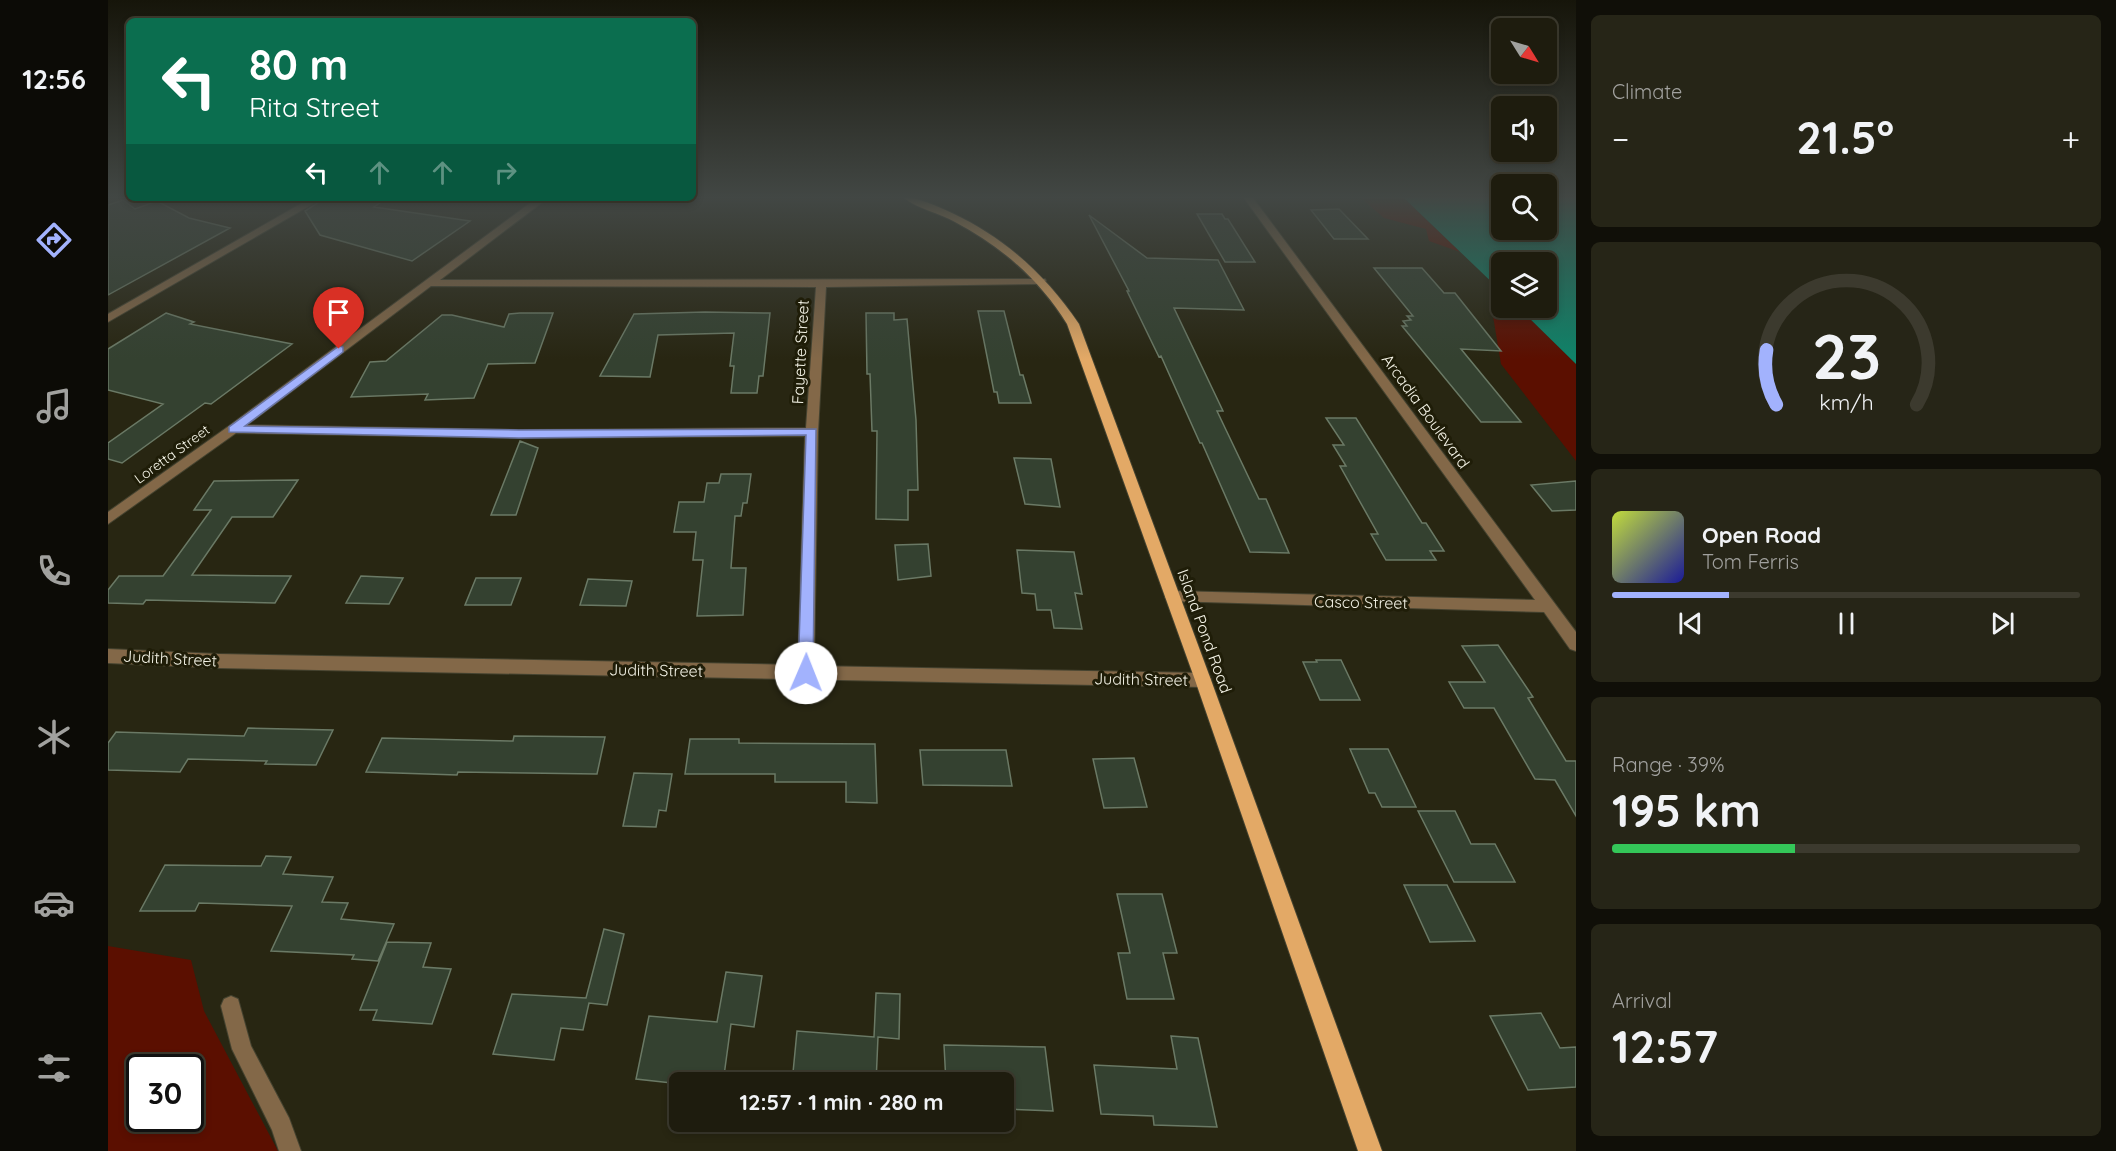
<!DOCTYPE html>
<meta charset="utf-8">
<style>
body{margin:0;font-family:Quicksand,sans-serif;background:#262517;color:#f1f3f6;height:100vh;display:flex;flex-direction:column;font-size:22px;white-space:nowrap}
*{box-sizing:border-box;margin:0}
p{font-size:20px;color:#a1a19e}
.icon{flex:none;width:33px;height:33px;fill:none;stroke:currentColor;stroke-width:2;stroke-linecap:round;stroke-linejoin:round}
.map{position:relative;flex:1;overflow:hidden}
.details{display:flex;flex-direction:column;gap:15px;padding:15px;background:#100f08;width:540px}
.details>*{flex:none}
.hud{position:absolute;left:18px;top:18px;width:570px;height:183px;border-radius:9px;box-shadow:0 3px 9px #0003,0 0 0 2px #3c3a2e;background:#0b6e4f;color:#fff;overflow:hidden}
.needle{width:39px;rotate:127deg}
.fabs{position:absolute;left:1383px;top:18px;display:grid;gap:12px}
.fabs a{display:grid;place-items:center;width:66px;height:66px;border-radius:9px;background:#1e1c0e;box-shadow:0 3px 9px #0003,0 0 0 2px #3c3a2e;font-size:30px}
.speed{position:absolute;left:18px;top:1054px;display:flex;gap:12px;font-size:30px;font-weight:700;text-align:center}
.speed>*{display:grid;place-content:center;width:78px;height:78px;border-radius:50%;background:#1e1c0e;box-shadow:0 3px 9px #0003,0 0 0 2px #3c3a2e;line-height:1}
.speed .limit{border:3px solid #111;border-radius:9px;background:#fff;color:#111}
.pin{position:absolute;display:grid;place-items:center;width:51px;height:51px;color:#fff;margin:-62px -26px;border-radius:50% 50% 50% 0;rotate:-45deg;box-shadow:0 0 6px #0007}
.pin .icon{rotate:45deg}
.me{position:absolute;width:66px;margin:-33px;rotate:1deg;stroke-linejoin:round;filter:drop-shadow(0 0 4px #0008)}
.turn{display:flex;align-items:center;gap:21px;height:126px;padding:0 24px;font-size:27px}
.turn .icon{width:78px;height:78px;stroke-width:2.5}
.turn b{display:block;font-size:42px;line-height:51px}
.lanes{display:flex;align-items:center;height:57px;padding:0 24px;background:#0003;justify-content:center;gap:30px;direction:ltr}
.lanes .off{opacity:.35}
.big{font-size:45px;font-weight:700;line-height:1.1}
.details .tile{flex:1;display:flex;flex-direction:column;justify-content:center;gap:9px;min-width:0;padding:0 21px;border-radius:9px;background:#262517}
.details .dial{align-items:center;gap:0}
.dial svg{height:156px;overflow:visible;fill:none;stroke:#3c3a2e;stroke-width:7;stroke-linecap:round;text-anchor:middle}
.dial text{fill:#f1f3f6;stroke:none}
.song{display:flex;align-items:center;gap:18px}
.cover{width:72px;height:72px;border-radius:9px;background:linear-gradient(135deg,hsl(70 70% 55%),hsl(240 70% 35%))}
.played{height:6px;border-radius:3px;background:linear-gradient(90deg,#a2b2fd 25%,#3c3a2e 25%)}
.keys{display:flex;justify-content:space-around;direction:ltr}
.heat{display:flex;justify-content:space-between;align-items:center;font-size:33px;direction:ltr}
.charge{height:9px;border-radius:4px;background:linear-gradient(90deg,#34c759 39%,#3c3a2e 0)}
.trip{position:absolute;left:561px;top:1072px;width:345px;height:60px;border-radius:9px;background:#1e1c0e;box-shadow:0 3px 9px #0003,0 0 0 2px #3c3a2e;font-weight:700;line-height:60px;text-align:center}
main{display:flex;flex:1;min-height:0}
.menu{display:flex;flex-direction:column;width:108px;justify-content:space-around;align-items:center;background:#0c0b06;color:#a1a19e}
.menu .icon{width:42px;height:42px}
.menu .on{color:#a2b2fd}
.menu b{font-size:27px;color:#f1f3f6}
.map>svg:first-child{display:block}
.green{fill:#5b0f00;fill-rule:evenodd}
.water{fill:#0f8369}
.building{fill:#344130;stroke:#6a7965;stroke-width:1.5}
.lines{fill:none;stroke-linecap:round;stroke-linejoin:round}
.lane-casing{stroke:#454330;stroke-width:2}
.street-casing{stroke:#454330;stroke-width:2}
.primary-casing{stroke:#454330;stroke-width:2}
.lane{fill:#836848;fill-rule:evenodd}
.street{fill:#836848;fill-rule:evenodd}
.primary{fill:#e3a966;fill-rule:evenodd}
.route{fill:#a2b2fd;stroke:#6974a4;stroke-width:1.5}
.labels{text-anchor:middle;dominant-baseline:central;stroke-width:6;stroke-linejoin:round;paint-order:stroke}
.far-street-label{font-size:14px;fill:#f4f3e6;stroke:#1f1d08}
.street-label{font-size:16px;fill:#f4f3e6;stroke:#1f1d08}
</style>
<main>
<nav class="menu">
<b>12:56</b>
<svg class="icon on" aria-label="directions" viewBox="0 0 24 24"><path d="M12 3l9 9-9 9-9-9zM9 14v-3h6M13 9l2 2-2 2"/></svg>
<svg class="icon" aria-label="music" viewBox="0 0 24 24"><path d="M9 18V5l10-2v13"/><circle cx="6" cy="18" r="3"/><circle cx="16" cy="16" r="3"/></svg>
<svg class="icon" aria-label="phone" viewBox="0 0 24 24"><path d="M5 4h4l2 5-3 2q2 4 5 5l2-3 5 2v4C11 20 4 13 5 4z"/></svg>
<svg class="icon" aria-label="climate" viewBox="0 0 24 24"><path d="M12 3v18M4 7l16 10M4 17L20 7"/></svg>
<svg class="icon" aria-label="car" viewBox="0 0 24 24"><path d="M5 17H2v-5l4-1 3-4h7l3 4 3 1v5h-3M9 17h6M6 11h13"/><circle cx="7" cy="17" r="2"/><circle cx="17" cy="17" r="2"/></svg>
<svg class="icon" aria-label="filters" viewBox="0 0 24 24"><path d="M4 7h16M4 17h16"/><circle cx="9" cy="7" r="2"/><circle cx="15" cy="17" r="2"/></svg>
</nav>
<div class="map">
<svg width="1468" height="1151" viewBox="0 0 1468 1151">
<rect width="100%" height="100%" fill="#282612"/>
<path class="green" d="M 1253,198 L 1296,198 L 1352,252 L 1321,241 L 1318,229 L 1276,218 Z
M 1393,293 L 1394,308 L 1411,308 L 1468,364 L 1468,461 L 1393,364 L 1384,310 Z
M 0,946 L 83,960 L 96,1011 L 170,1151 L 0,1151 ZM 32,1068 L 82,1068 L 82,1119 L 32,1119 Z"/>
<path class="water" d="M 1296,198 L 1393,198 L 1394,230 L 1438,230 L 1439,198 L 1468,198 L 1468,364 L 1411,308 L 1438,308 L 1438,262 L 1394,262 L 1393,291 Z"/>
<path class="building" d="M 217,198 L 279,198 L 266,207 L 362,221 L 304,261 L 212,235 L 197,211 Z
M 15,200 L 27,209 L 49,201 L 81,218 L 122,228 L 0,295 L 0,205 Z
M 1231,209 L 1260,239 L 1226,239 L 1203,210 Z
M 1089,214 L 1114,214 L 1117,219 L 1120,219 L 1147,262 L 1117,262 Z
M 981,215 L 1039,258 L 1110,260 L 1136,310 L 1066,308 L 1115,411 L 1109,411 L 1151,499 L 1158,499 L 1181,553 L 1142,552 L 1094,443 L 1092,443 L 1053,356 L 1051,357 L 1019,291 L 1021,291 Z
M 1266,268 L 1314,268 L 1336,293 L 1347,293 L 1393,351 L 1353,349 L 1413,422 L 1373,422 L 1294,326 L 1299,326 L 1295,321 L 1303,320 L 1299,316 L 1305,316 Z
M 870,311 L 896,311 L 912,375 L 915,375 L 923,403 L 891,403 L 889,392 L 886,392 Z
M 597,312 L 662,313 L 655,376 L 651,376 L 649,393 L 623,393 L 626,366 L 622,366 L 626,333 L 550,335 L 542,377 L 492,376 L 526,314 Z
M 58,313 L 86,322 L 82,324 L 184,344 L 103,404 L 97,403 L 14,463 L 0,459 L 0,443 L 55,404 L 0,390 L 0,349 Z
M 412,313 L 445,313 L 427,363 L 380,364 L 366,398 L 317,400 L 320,394 L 243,397 L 262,362 L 278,361 L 334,315 L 344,315 L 396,327 L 401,314 Z
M 758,313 L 786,313 L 786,320 L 799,319 L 808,420 L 810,490 L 800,490 L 800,520 L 768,519 L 769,431 L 764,431 L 762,374 L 759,374 Z
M 1218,418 L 1248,418 L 1314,523 L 1318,523 L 1336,551 L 1322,551 L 1328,560 L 1278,560 L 1263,534 L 1270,534 L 1232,466 L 1238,466 L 1225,445 L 1236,445 Z
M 412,441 L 430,448 L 408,515 L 383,515 Z
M 906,458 L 943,459 L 952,507 L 917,504 Z
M 613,474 L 643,474 L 639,503 L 635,503 L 633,516 L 627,516 L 623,568 L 638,568 L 635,615 L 589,616 L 595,560 L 585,560 L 588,532 L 566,532 L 571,502 L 596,502 L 599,483 L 611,483 Z
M 190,480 L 165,517 L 124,517 L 84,575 L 183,576 L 167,603 L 38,600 L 35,604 L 0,603 L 0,590 L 11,576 L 55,576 L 103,510 L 86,510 L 106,481 Z
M 1468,481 L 1468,510 L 1444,511 L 1423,485 Z
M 820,544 L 823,576 L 790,580 L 787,545 Z
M 909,550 L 966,552 L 974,594 L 967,593 L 974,629 L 946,628 L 943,610 L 929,610 L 927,594 L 914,593 Z
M 253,576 L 295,578 L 281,604 L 238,603 Z
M 368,578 L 413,578 L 403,605 L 357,605 Z
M 480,579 L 524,581 L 518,606 L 472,605 Z
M 1390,645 L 1425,697 L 1420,698 L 1458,761 L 1468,761 L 1468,816 L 1447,780 L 1427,779 L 1386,708 L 1356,708 L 1341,682 L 1377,682 L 1354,646 Z
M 1208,660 L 1233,660 L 1252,700 L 1212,700 L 1195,662 L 1209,662 Z
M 140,728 L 225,730 L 208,765 L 157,764 L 159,761 L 80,759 L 72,772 L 0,770 L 0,743 L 8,732 L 136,736 Z
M 406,736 L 497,737 L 489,774 L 350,772 L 349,775 L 258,772 L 274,738 L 405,741 Z
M 582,739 L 631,739 L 631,743 L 767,744 L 769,803 L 738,802 L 738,782 L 667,782 L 667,774 L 577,774 Z
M 1242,749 L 1280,749 L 1308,807 L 1274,807 L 1267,793 L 1261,793 Z
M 812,750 L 898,750 L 904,786 L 815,785 Z
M 1026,758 L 1039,807 L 996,808 L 985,759 Z
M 526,773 L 564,774 L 558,811 L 551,810 L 548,827 L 515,826 Z
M 1310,811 L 1347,811 L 1363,844 L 1387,844 L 1407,882 L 1346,882 Z
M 158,856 L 183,857 L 175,874 L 225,877 L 214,902 L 240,903 L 233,919 L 286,924 L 270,961 L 244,959 L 246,955 L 163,951 L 184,906 L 91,903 L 87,911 L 32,911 L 57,865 L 153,866 Z
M 1296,885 L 1339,885 L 1367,941 L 1322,942 Z
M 1009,894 L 1054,894 L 1069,953 L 1055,953 L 1066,999 L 1019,999 L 1010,953 L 1022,953 Z
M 496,929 L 516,934 L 499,1005 L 481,1003 L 475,1030 L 453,1028 L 446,1060 L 385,1054 L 404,994 L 478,998 Z
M 279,942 L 323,943 L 315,967 L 343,969 L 324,1024 L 265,1020 L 269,1010 L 252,1010 Z
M 618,972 L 654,976 L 646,1027 L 623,1024 L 615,1083 L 564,1083 L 528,1079 L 541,1016 L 609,1022 Z
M 768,993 L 792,994 L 791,1039 L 770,1037 L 768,1083 L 684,1083 L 689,1031 L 766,1037 Z
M 1433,1013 L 1452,1048 L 1468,1047 L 1468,1087 L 1420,1090 L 1382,1016 Z
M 1063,1036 L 1090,1038 L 1109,1127 L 1046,1125 L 1045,1116 L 993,1114 L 986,1065 L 1069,1069 Z
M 836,1045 L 937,1047 L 945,1111 L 896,1109 L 896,1083 L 838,1083 Z"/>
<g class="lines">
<g class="lane-casing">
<path id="lane" d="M 123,996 L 130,999 L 143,1046 L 181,1118 L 193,1151 L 171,1151 L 164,1130 L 124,1049 L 113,1006 L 116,999 Z"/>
</g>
<g class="street-casing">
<path id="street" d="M 203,198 L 215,198 L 0,322 L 0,314 Z
M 429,198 L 440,198 L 332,280 L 937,279 L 938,281 L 933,284 L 718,287 L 710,432 L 706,666 L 1095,673 L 1101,675 L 1103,680 L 1101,685 L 1095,687 L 110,668 L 0,663 L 0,649 L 110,654 L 690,665 L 697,436 L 411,438 L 128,433 L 0,524 L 0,512 L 121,426 ZM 323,286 L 708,287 L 698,428 L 411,430 L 139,425 Z
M 1136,198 L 1145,198 L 1468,632 L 1468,651 L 1462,649 L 1436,612 L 1060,601 L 1057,597 L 1060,593 L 1065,591 L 1427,600 Z"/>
</g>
<g class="primary-casing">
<path id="primary" d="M 796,198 C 814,198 828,206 844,213 C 897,238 938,275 971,324 L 1103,680 L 1274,1151 L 1250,1151 L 1087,680 L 959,324 C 931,279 894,247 847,222 C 831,213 810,209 796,198 Z"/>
</g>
<use href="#lane" class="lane"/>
<use href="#street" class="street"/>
<use href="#primary" class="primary"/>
</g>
<linearGradient id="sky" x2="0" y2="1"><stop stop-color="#16150a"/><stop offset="0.55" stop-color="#424744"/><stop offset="1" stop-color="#424744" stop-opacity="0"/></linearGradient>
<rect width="1468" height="359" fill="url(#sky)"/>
<path class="route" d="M 231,346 L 235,347 L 235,352 L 137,426 L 411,430 L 708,429 L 705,673 L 703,677 L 698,679 L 692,677 L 690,673 L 698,435 L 411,438 L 121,432 L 121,427 Z"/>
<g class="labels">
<g class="far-street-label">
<text transform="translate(64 454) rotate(-36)">Loretta Street</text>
</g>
<g class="street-label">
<text transform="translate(692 352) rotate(-87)">Fayette Street</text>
<text transform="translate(1318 411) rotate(54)">Arcadia Boulevard</text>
<text transform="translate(1253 602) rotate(1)">Casco Street</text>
<text transform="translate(1097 631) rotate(70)">Island Pond Road</text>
<text transform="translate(62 658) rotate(3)">Judith Street</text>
<text transform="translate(548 670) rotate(1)">Judith Street</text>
<text transform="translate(1033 679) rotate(1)">Judith Street</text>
</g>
</g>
</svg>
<div class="fabs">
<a><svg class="needle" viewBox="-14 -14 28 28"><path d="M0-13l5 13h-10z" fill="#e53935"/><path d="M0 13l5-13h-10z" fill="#a1a19e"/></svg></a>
<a><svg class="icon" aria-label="sound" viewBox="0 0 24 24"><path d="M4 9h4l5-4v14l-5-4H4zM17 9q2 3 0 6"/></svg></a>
<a><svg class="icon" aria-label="search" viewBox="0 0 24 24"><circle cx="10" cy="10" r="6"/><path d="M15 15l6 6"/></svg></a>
<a><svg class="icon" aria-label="layers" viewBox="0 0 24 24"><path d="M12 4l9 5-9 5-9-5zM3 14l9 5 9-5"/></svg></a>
</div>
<div class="speed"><div class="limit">30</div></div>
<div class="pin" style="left:231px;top:349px;background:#d93025"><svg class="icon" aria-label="arrive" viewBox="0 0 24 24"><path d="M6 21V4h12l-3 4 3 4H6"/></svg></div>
<svg class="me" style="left:698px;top:673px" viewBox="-20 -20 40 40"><circle r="19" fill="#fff"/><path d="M0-13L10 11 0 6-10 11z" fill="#a2b2fd"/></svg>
<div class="trip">12:57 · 1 min · 280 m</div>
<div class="hud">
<div class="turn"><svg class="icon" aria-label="left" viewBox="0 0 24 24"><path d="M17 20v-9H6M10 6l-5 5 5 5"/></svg><div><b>80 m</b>Rita Street</div></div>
<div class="lanes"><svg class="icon" aria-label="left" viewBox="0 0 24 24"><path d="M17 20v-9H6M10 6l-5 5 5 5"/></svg><svg class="icon off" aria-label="ahead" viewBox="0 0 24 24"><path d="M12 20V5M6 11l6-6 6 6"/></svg><svg class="icon off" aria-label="ahead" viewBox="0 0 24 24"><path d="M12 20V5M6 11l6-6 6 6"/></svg><svg class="icon off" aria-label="right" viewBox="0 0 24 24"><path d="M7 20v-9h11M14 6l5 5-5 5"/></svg></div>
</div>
</div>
<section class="details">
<div class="tile"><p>Climate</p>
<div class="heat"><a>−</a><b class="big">21.5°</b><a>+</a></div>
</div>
<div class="tile dial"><svg viewBox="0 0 100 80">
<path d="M14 69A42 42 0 1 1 86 69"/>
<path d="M14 69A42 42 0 0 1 9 41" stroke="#a2b2fd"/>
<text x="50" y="56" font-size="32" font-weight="700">23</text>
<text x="50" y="72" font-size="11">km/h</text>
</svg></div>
<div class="tile">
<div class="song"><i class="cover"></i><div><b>Open Road</b><p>Tom Ferris</p></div></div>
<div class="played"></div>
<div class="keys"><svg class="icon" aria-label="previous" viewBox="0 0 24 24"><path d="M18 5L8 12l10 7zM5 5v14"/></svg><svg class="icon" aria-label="pause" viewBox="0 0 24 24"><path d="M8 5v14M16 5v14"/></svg><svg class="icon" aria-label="next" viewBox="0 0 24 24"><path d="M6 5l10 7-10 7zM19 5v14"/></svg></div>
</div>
<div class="tile"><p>Range · 39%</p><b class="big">195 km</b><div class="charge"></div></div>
<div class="tile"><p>Arrival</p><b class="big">12:57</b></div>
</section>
</main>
